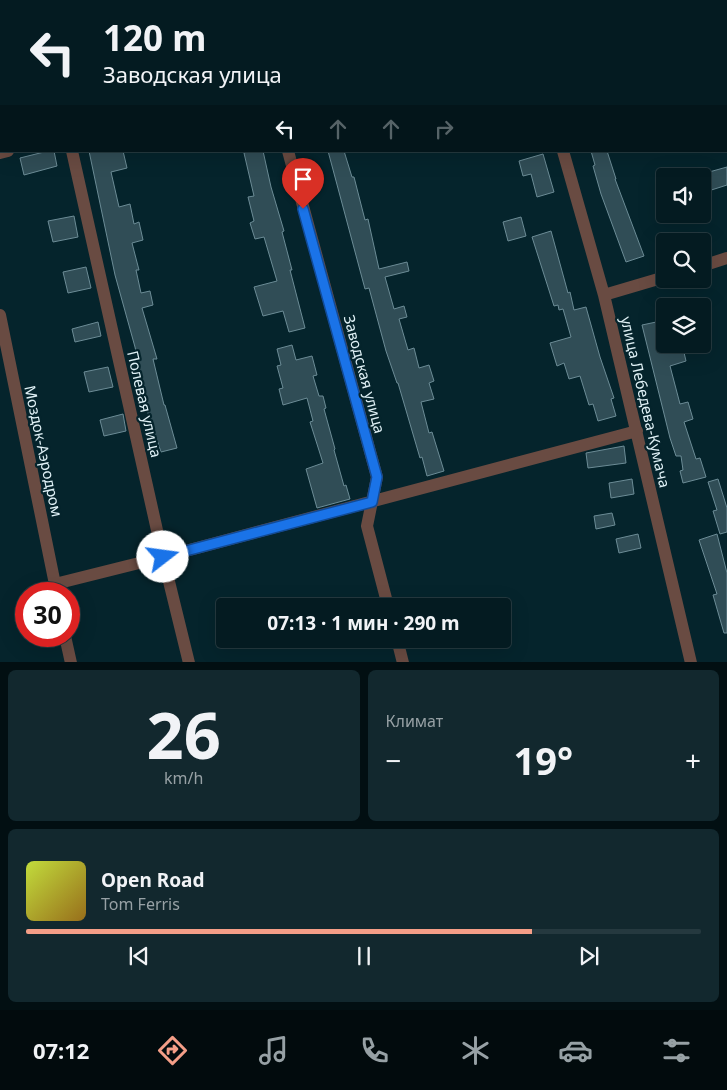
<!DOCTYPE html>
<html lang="ru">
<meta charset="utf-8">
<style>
body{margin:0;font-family:"Noto Sans",sans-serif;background:#12282e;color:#f1f3f6;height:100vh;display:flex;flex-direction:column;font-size:19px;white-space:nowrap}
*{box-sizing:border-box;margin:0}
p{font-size:16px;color:#97a1a5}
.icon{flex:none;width:28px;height:28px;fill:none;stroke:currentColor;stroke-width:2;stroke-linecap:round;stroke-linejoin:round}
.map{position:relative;height:662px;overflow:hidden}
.sheet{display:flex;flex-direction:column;gap:8px;padding:8px;background:#020f12;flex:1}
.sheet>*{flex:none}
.hud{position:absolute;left:0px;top:0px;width:728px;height:152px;box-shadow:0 5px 20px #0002,0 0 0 1px #25393f;background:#041b21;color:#f1f3f6;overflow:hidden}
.tools{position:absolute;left:656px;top:168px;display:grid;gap:10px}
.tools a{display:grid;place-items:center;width:55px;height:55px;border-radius:5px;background:#041b21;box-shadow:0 5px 20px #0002,0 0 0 1px #25393f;font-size:25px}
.speed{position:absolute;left:15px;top:582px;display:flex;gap:10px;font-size:25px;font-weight:700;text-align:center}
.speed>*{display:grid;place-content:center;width:65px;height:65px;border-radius:50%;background:#041b21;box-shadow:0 5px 20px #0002,0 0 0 1px #25393f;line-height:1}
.speed .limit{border:8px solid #d22;background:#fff;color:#111}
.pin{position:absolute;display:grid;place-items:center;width:42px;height:42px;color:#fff;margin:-51px -21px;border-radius:50% 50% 50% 0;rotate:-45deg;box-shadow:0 0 5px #0007}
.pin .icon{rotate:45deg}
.me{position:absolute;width:55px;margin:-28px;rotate:75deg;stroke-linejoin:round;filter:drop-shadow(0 0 4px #0008)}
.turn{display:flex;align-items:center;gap:18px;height:105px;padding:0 20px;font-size:22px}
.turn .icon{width:65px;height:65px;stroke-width:2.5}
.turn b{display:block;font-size:35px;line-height:42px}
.lanes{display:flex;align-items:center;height:48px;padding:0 20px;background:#0003;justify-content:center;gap:25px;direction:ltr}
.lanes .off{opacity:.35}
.big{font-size:38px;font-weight:700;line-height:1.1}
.sheet .tile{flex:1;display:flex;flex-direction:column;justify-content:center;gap:8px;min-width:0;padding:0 18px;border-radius:8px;background:#12282e}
.sheet .dial{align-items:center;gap:0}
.dial b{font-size:65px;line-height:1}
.song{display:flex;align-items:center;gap:15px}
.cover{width:60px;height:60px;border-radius:8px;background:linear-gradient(135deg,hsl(70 70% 55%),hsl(40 70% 35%))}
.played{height:5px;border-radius:2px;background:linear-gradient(90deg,#f49e87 75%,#25393f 75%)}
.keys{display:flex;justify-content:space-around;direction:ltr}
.heat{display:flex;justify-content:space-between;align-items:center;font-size:28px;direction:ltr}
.sheet .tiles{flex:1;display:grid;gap:8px;grid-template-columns:1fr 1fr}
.tile:last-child{grid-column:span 2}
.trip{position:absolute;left:216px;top:598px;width:295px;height:50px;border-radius:5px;background:#041b21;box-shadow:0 5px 20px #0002,0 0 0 1px #25393f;font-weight:700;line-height:50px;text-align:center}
.menu{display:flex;height:80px;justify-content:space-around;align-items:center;background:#020b0d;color:#97a1a5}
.menu .icon{width:35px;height:35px}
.menu .active{color:#f49e87}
.menu b{font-size:22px;color:#f1f3f6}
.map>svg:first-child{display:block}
.building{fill:#304d56;stroke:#6c8c96}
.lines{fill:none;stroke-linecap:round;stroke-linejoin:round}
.street{stroke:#694b42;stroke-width:12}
.route-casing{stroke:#114b97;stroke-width:12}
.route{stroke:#1a73e8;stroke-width:9}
.labels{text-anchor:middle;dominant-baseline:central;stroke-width:4.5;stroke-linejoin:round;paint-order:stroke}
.street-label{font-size:15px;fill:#e0f1f6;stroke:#05242c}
</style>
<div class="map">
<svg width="727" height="663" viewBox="0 0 727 663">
<rect width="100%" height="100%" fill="#05242c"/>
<path class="building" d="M 48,151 L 54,151 L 57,166 L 24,175 L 20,158 Z
M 89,151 L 123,151 L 127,168 L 111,172 L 119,207 L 130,204 L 134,224 L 139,222 L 143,240 L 132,243 L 139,270 L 136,270 L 141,293 L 150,291 L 153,305 L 142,308 L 157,359 L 153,359 L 164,405 L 165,405 L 177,448 L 161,452 L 147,410 L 149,409 L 137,366 L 139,366 L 135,347 L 115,275 Z
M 251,151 L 263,151 L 271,187 L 284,231 L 282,232 L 292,270 L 290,270 L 305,328 L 289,332 L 283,311 L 263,316 L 254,287 L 277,281 L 264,237 L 255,239 L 250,223 L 254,221 L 248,197 L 254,196 L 244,153 Z
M 328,151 L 344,151 L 352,177 L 354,177 L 365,220 L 368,219 L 379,269 L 407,262 L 409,271 L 385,277 L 394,309 L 404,306 L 407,317 L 399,319 L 408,350 L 414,348 L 419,368 L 429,365 L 434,381 L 429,383 L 434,399 L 421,402 L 429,433 L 432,432 L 444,471 L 427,476 L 422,457 L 420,458 L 398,383 L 397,383 L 386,351 L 369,288 L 365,289 Z
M 591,151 L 607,151 L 616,179 L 615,179 L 644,256 L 626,262 L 601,194 L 593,166 L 595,165 Z
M 543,154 L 554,192 L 537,197 L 531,174 L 523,176 L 519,161 Z
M 727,167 L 727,185 L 702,193 L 702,174 Z
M 74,216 L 78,237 L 53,242 L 48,221 Z
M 521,217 L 526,236 L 508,241 L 503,222 Z
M 551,231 L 568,293 L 570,292 L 574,310 L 586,307 L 600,357 L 614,398 L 611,399 L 616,416 L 598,421 L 593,404 L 589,405 L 580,376 L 569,379 L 564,363 L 557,366 L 550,343 L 571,337 L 563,309 L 559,310 L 558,305 L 554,306 L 532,237 Z
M 86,267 L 91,288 L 68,293 L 63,272 Z
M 661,321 L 667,348 L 682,344 L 686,361 L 670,366 L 680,404 L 688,402 L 693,419 L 684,422 L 696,459 L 700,458 L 706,477 L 683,483 L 680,471 L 683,470 L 681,456 L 676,456 L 670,438 L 642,325 Z
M 98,322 L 101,336 L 75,342 L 72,329 Z
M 292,345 L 296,360 L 312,356 L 317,375 L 313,376 L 319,396 L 323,396 L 326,408 L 324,409 L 335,449 L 334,450 L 344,486 L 346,485 L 350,499 L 317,508 L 306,469 L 323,463 L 310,422 L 313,421 L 307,398 L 283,405 L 279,389 L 283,388 L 277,366 L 281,365 L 277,349 Z
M 108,367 L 113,387 L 89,392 L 84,372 Z
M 123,414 L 126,431 L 104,436 L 100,420 Z
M 624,446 L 626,463 L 588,468 L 586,453 Z
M 632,479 L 634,494 L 611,498 L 609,483 Z
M 718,479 L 727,508 L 727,532 L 720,534 L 713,511 L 717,510 L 708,482 Z
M 612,513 L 615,525 L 596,529 L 594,516 Z
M 638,534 L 641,548 L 619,553 L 616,539 Z
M 717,534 L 727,573 L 727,633 L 724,633 L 713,595 L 717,594 L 699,540 Z"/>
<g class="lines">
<path class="street" d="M 19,0 L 19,1
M 249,0 L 249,1
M 519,0 L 520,1
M 705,0 L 705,1
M 0,49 L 1,49
M 726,77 L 727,80
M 72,151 L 163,557 L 189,663
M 288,151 L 377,477 L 367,526 L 388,606
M 563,151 L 604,295 L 691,663
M 0,153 L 8,151
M 702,266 L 727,258
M 604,295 L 665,277
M 0,315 L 57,594
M 55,584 L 163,557 L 637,431
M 65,636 L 71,663
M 397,639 L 403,663"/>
</g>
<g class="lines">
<g class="route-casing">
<path id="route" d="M 163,557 L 372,502 L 377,477 L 303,209"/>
</g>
<use href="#route" class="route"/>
</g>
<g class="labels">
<g class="street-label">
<text transform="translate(365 374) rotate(75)">Заводская улица</text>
<text transform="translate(646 402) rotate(77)">улица Лебедева-Кумача</text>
<text transform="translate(145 404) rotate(77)">Полевая улица</text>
<text transform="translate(44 451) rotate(78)">Моздок-Аэродром</text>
</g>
</g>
</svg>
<div class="tools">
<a><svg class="icon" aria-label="sound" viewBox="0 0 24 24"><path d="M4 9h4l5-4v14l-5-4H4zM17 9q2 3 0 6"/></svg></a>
<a><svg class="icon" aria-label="search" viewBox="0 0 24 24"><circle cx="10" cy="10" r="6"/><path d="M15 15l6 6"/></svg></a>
<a><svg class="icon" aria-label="layers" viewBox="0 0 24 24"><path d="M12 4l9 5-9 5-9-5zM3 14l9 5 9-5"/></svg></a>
</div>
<div class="speed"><div class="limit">30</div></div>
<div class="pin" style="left:303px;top:209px;background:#d93025"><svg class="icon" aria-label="arrive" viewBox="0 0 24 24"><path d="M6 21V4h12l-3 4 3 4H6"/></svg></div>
<svg class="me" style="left:163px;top:557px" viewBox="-20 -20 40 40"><circle r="19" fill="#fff"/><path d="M0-13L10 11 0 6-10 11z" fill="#1a73e8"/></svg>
<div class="trip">07:13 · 1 мин · 290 m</div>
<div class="hud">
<div class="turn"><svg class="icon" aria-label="left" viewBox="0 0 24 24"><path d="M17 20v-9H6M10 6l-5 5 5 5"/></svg><div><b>120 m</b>Заводская улица</div></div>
<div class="lanes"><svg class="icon" aria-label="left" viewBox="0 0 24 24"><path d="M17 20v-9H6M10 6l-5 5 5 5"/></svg><svg class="icon off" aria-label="ahead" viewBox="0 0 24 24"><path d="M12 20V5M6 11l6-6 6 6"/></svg><svg class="icon off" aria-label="ahead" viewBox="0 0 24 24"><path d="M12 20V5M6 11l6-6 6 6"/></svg><svg class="icon off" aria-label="right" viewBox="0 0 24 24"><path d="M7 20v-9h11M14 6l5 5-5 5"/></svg></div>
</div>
</div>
<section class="sheet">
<div class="tiles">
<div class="tile dial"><b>26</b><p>km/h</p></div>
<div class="tile"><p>Климат</p>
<div class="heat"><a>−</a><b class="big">19°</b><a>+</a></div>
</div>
<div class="tile">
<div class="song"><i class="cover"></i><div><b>Open Road</b><p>Tom Ferris</p></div></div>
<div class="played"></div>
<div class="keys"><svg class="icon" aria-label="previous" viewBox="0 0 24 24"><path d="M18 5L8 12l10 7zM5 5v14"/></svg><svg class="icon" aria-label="pause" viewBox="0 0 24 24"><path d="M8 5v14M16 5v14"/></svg><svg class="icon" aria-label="next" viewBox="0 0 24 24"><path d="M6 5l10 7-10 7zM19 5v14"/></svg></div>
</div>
</div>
</section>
<nav class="menu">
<b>07:12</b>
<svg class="icon active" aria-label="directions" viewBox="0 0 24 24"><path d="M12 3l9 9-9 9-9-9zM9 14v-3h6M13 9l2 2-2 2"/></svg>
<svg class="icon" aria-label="music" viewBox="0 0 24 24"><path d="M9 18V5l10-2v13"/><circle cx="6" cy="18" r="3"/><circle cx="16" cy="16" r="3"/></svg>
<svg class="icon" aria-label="phone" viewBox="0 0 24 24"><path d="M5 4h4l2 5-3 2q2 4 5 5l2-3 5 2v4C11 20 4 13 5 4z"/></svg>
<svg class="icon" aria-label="climate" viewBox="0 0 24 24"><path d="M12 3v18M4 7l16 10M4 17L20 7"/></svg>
<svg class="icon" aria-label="car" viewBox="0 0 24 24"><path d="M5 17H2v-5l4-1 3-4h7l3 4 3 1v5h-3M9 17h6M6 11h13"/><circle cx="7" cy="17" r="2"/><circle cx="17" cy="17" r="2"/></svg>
<svg class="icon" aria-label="filters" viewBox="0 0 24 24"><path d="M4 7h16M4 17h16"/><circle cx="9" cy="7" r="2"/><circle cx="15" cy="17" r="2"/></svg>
</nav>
